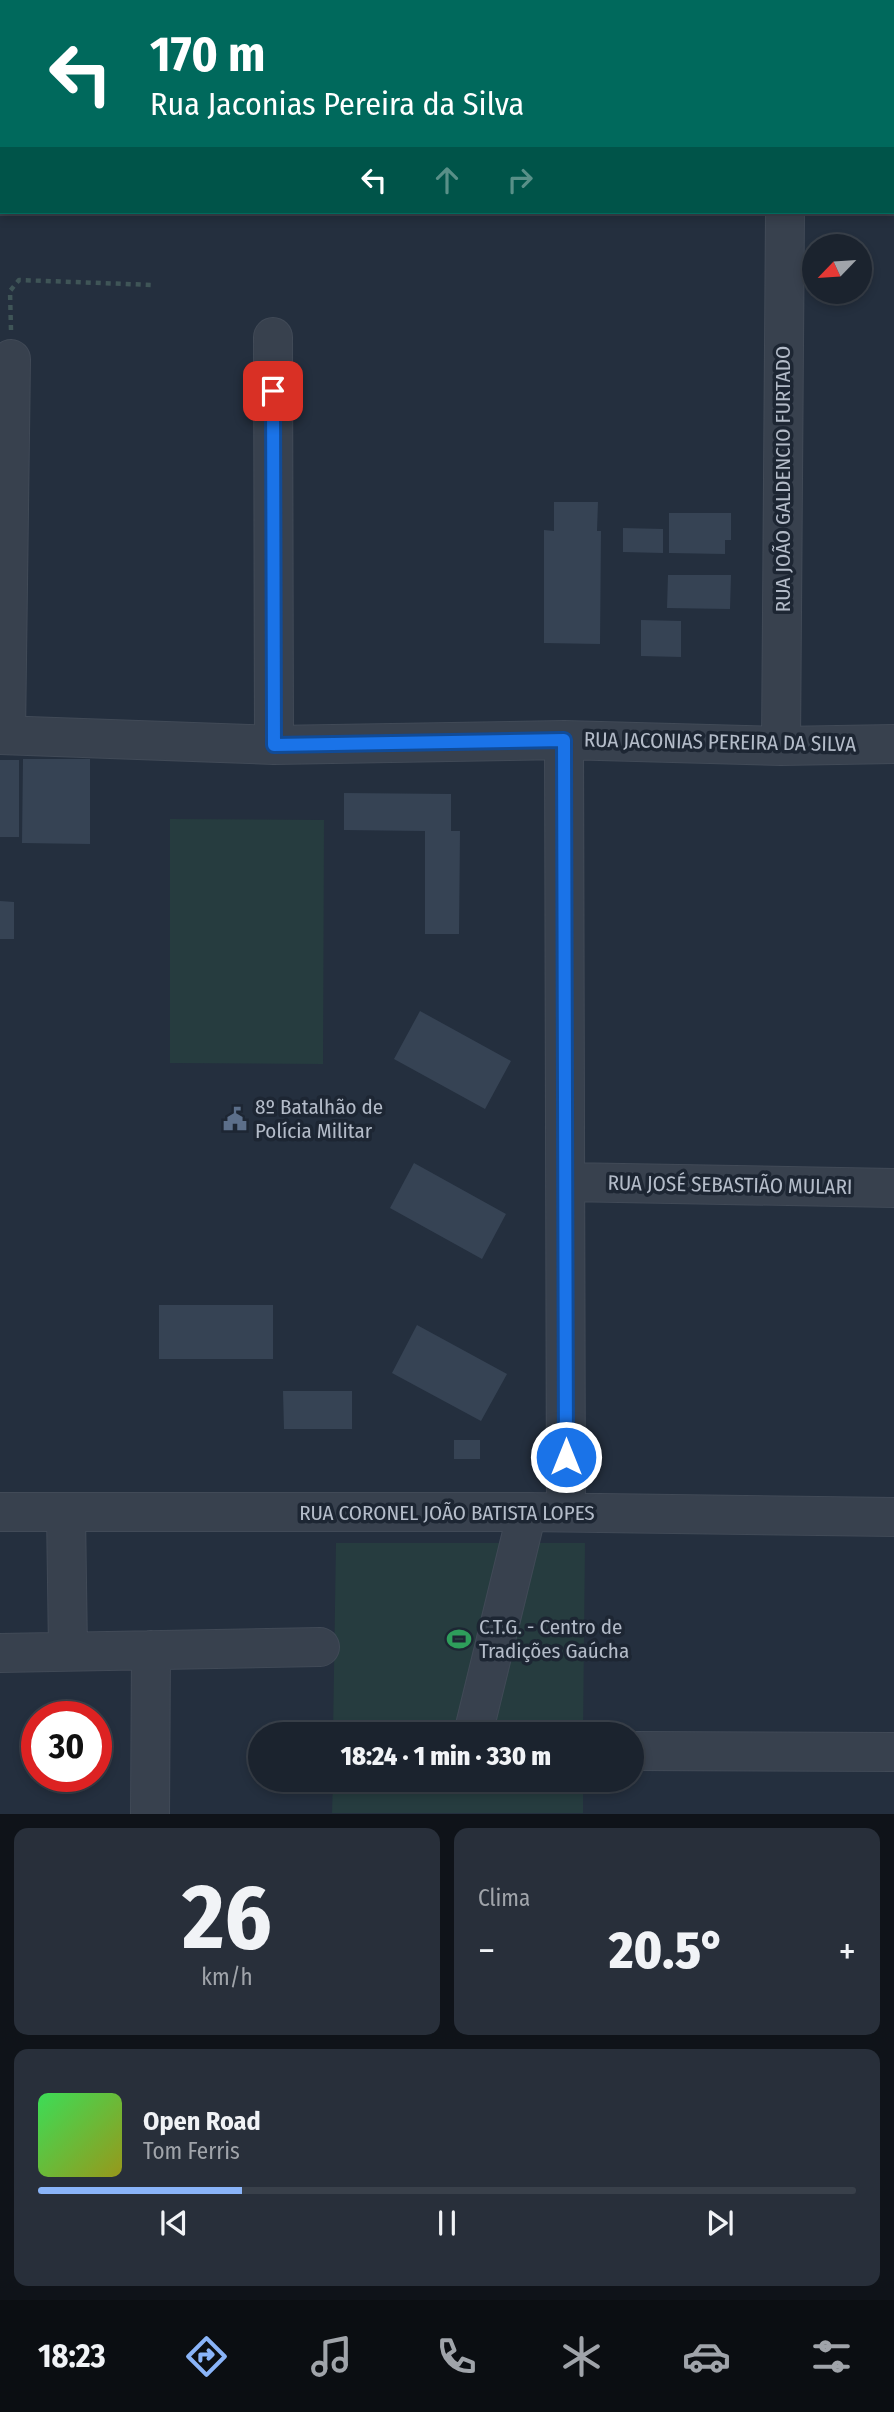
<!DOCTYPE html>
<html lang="pt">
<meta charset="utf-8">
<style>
body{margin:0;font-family:"Fira Sans Condensed",sans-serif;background:#282f3a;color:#f1f3f6;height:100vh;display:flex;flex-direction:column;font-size:26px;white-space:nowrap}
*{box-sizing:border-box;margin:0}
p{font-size:23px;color:#a0a4aa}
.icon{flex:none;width:38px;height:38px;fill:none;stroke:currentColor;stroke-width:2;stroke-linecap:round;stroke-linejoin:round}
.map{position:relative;height:1814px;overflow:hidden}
.panel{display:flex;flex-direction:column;gap:14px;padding:14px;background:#0f1319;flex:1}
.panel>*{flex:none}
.hud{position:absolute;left:0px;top:0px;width:894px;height:214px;box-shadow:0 4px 10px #0003,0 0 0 2px #39404a;background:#00695c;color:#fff;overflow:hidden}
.needle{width:46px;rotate:245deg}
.buttons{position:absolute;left:802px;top:234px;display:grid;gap:14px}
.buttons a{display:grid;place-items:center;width:70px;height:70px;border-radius:50%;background:#1b232e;box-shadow:0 4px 10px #0003,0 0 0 2px #39404a;font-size:35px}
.speed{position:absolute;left:21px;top:1701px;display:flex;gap:14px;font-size:35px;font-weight:700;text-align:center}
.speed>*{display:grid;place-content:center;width:91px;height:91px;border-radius:50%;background:#1b232e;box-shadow:0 4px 10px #0003,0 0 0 2px #39404a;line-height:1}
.speed .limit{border:10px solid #d22;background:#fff;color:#111}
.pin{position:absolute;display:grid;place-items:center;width:60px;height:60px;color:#fff;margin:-30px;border-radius:14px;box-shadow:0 4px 10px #0006}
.me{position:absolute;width:77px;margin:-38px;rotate:0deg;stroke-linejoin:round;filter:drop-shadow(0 0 5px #0008)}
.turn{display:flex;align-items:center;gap:24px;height:147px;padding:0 35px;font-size:32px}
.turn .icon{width:91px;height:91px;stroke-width:2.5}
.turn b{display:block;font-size:49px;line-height:60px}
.lanes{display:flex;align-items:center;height:66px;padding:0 35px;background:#0003;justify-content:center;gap:35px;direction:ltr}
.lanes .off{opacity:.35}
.big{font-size:52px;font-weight:800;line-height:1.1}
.panel .card{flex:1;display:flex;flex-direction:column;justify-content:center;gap:10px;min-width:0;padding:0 24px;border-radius:14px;background:#282f3a}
.panel .dial{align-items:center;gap:0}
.dial b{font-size:91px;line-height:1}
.song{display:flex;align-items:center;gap:21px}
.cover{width:84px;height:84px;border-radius:10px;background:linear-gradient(135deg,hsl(130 70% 55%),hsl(60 70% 35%))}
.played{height:7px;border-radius:4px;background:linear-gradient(90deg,#8ab4f8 25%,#39404a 25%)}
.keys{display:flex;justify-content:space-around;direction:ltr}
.heat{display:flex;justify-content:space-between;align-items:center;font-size:38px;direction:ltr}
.panel .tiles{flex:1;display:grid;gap:14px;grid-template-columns:1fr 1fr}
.card:last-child{grid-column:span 2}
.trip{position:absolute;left:248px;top:1722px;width:396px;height:70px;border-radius:35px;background:#1b232e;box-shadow:0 4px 10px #0003,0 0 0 2px #39404a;font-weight:800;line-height:70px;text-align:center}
.dock{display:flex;height:112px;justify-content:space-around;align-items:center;background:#0b0e12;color:#a0a4aa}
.dock .icon{width:49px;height:49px}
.dock .active{color:#8ab4f8}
.dock b{font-size:32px;color:#f1f3f6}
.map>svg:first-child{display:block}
.green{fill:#263c3f}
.building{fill:#364354}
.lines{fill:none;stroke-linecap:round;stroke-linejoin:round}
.minor-casing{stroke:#414a57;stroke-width:40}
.path{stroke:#3f5557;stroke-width:4.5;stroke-dasharray:5 5;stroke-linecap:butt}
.minor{stroke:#38414e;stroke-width:38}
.route-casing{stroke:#114b97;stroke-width:18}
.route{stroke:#1a73e8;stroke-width:12}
.labels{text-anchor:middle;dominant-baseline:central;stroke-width:7;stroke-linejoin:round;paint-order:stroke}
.street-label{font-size:21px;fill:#b4bcc9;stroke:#1d2633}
.poi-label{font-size:21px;fill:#b4bcc9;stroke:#1d2633;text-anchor:start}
</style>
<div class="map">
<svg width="894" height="1814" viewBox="0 0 894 1814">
<rect width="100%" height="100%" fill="#242f3e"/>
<path class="green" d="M 170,819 L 324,820 L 323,1064 L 170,1063 Z
M 336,1543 L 585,1543 L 583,1734 L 333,1734 Z
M 333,1780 L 583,1780 L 583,1813 L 332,1813 Z"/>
<path class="building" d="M 554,502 L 598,502 L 597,531 L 601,531 L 600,644 L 544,643 L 544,530 L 554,531 Z
M 669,513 L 731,513 L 731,540 L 725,540 L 725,554 L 669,553 Z
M 623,528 L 663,529 L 663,553 L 623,552 Z
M 668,575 L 731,575 L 730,609 L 667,608 Z
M 641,620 L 681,621 L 681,657 L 641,656 Z
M 23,759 L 90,759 L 90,844 L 22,843 Z
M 0,760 L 19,760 L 19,837 L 0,837 Z
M 344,793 L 451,794 L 451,831 L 460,831 L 459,934 L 425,934 L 425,831 L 344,830 Z
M 0,901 L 14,902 L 14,939 L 0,939 Z
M 420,1011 L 511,1061 L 485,1109 L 394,1059 Z
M 414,1163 L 506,1214 L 482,1259 L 390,1208 Z
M 159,1305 L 273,1305 L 273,1359 L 159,1359 Z
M 417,1325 L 507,1374 L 481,1421 L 392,1373 Z
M 283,1391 L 352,1391 L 352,1429 L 284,1429 Z
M 454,1440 L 480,1440 L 480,1459 L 454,1459 Z"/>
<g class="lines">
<g class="minor-casing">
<path id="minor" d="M 786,2 L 786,0
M 273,337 L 274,745
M 0,735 L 274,745 L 564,740 L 781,746 L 894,744
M 6,735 L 11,359
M 564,740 L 566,1512
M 781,746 L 785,212
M 566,1182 L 894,1188
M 0,1512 L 527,1512 L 894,1517
M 66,1513 L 68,1651
M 0,1653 L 320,1647
M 473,1734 L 527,1512
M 632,1751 L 894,1752
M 150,1814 L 151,1650"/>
</g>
<path class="path" d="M 11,330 L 10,291 L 19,280 L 153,285"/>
<use href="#minor" class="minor"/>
</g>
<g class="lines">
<g class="route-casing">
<path id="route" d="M 273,391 L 274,745 L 564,740 L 566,1457"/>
</g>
<use href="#route" class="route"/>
</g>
<defs>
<g id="civic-bare" transform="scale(1.89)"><path d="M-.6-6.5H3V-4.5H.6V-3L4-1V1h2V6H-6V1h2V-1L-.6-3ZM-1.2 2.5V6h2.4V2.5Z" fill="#5c6f8a" stroke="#1d2633" stroke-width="2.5" paint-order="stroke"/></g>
<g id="stadium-bare" transform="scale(1.89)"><path d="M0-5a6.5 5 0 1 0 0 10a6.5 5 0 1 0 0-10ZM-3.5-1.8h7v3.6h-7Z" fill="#2e9e5b" stroke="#1d2633" stroke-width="2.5" paint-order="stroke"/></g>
</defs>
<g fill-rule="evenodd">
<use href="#civic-bare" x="235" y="1119"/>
<use href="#stadium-bare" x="459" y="1639"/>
</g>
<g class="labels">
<g class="street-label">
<text transform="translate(783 479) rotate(-90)">RUA JOÃO GALDENCIO FURTADO</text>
<text transform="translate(720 742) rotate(1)">RUA JACONIAS PEREIRA DA SILVA</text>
<text transform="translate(730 1185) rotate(1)">RUA JOSÉ SEBASTIÃO MULARI</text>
<text x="447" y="1513">RUA CORONEL JOÃO BATISTA LOPES</text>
</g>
<g class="poi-label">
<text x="255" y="1107">8º Batalhão de<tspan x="255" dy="24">Polícia Militar</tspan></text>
<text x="479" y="1627">C.T.G. - Centro de<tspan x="479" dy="24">Tradições Gaúcha</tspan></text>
</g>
</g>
</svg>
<div class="buttons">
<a><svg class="needle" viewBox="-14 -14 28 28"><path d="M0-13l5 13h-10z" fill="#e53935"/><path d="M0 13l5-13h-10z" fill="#a0a4aa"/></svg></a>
</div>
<div class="speed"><div class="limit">30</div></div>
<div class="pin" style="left:273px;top:391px;background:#d93025"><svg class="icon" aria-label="arrive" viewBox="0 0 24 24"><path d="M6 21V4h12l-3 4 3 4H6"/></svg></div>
<svg class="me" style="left:566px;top:1457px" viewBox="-20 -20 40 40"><circle r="17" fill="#1a73e8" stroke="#fff" stroke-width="3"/><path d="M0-11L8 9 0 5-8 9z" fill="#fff"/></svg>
<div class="trip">18:24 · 1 min · 330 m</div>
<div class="hud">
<div class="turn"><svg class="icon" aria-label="left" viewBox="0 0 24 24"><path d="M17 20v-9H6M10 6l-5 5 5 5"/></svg><div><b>170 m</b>Rua Jaconias Pereira da Silva</div></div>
<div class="lanes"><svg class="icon" aria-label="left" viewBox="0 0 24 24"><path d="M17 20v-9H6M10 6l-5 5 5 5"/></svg><svg class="icon off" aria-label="ahead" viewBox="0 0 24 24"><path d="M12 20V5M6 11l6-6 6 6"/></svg><svg class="icon off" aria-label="right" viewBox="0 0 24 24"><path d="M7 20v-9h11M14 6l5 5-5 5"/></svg></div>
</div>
</div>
<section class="panel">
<div class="tiles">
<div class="card dial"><b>26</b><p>km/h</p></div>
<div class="card"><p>Clima</p>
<div class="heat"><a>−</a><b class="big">20.5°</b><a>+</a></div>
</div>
<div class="card">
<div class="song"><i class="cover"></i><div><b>Open Road</b><p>Tom Ferris</p></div></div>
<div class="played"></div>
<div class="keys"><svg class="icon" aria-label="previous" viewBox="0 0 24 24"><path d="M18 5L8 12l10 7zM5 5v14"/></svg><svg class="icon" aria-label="pause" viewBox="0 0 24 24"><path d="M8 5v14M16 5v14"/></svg><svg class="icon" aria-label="next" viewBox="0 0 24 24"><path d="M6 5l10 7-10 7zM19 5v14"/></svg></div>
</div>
</div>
</section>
<nav class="dock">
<b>18:23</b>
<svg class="icon active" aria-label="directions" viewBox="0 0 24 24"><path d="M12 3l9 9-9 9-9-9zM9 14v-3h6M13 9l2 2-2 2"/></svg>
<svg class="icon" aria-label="music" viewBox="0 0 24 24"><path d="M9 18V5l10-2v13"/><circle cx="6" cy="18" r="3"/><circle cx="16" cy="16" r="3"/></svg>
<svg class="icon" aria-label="phone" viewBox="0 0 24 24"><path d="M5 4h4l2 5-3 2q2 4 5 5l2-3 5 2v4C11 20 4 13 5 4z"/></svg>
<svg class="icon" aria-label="climate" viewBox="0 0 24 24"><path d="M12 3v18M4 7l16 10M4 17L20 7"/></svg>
<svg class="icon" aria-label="car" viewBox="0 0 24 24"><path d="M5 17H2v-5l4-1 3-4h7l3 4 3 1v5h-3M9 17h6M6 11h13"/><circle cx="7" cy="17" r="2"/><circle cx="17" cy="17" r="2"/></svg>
<svg class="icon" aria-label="filters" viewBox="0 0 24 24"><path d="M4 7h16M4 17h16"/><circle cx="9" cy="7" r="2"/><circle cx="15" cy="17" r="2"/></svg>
</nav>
